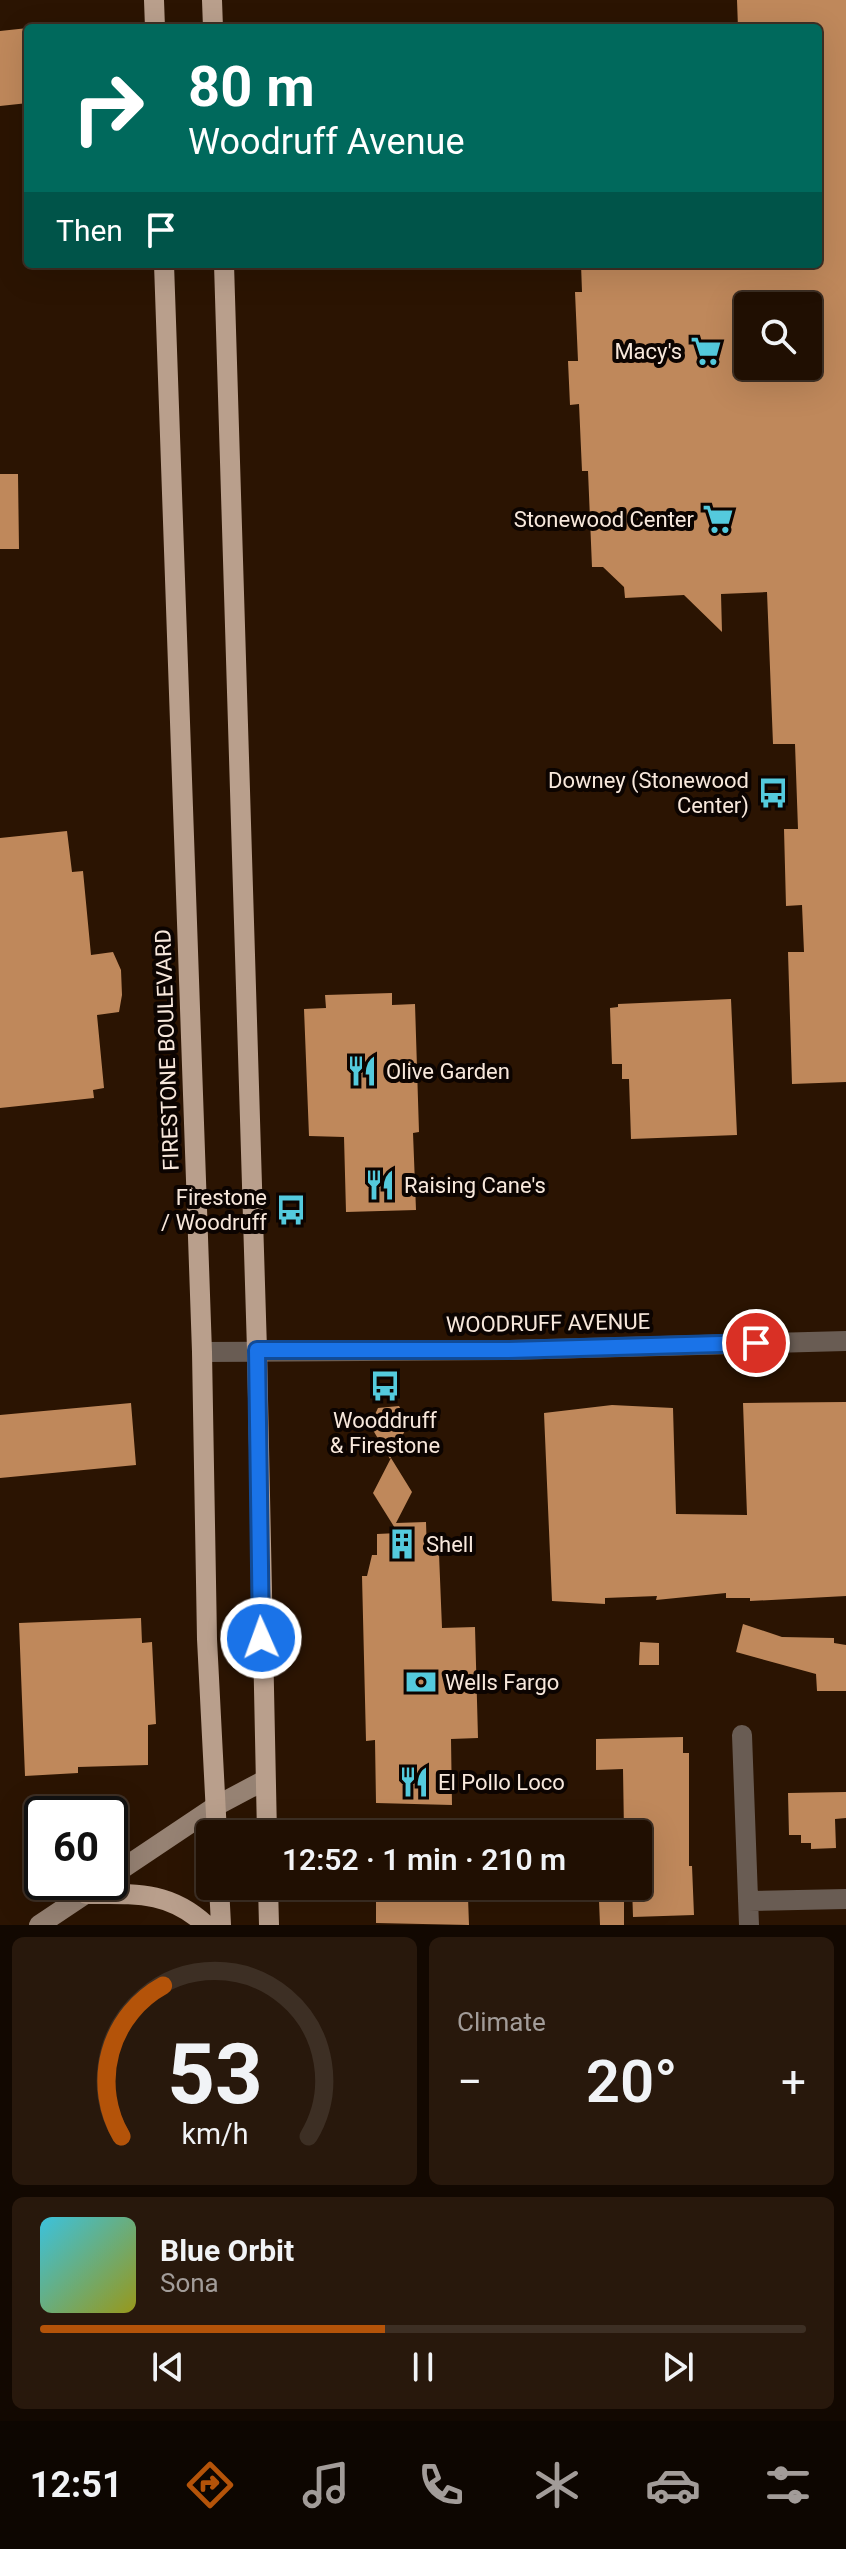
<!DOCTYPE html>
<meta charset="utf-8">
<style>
body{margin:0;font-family:Roboto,sans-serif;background:#28180c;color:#f1f3f6;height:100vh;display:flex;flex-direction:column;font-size:30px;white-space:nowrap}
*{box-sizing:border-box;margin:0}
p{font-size:26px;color:#a29c99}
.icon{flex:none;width:44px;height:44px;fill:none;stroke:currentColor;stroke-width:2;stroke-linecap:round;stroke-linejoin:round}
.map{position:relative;height:1925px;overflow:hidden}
.sheet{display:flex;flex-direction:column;gap:12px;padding:12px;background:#120801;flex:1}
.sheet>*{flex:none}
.banner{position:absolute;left:24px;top:24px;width:798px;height:244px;border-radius:8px;box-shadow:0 8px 32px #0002,0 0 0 2px #3d2f24;background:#00695c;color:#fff;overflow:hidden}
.fabs{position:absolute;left:734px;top:292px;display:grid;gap:16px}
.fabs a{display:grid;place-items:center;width:88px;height:88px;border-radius:8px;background:#200f02;box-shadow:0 8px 32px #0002,0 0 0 2px #3d2f24;font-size:40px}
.speed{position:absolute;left:24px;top:1796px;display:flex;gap:16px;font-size:40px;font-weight:700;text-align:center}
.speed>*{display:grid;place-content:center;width:104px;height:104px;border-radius:50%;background:#200f02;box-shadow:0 8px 32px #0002,0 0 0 2px #3d2f24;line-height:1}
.speed .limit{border:4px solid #111;border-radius:12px;background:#fff;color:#111}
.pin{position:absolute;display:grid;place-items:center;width:68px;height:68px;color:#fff;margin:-34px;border:4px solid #fff;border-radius:50%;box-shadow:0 2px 8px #0007}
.me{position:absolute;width:88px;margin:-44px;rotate:358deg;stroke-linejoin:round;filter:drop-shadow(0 0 6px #0008)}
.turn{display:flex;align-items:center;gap:28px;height:168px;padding:0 32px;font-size:36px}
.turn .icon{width:104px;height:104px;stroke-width:2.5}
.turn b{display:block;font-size:56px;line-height:68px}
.then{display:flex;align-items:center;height:76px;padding:0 32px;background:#0003;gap:16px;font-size:30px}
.big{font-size:60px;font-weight:600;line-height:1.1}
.sheet .card{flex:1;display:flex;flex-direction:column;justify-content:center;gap:12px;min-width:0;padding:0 28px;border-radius:12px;background:#28180c}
.sheet .dial{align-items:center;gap:0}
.dial svg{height:208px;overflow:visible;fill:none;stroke:#3d2f24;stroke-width:7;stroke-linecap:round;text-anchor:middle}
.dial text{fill:#f1f3f6;stroke:none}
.song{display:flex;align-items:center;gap:24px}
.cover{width:96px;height:96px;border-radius:12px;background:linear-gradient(135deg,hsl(190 70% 55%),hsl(60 70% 35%))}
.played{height:8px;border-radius:4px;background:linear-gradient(90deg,#b45309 45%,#3d2f24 45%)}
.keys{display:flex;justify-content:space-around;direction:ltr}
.heat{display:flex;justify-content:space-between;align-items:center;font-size:44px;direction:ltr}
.sheet .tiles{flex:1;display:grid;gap:12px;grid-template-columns:1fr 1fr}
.card:last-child{grid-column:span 2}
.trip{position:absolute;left:196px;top:1820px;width:456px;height:80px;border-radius:8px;background:#200f02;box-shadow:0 8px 32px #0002,0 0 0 2px #3d2f24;font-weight:600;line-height:80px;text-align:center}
.tab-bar{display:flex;height:128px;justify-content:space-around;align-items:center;background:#0d0601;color:#a29c99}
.tab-bar .icon{width:56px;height:56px}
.tab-bar .selected{color:#b45309}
.tab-bar b{font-size:36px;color:#f1f3f6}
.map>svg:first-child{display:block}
.building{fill:#bf885b;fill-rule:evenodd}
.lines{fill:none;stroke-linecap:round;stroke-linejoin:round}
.minor{stroke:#695c53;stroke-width:20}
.tertiary{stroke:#695c53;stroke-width:20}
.secondary{stroke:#968273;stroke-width:20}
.primary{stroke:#b99f8c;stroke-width:20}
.route-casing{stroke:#114b97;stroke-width:20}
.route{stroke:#1a73e8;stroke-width:14}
.labels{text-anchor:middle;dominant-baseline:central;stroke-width:8;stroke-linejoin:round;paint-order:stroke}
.poi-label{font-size:22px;fill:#f8e8dc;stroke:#0c0401;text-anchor:start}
.street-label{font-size:22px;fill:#f8e8dc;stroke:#0c0401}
</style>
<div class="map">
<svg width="846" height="1925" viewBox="0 0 846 1925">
<rect width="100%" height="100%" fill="#2b1402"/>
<path class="building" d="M 737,0 L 846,0 L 846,1082 L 792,1084 L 788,952 L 804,952 L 802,905 L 786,906 L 784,829 L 798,829 L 795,744 L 773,744 L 767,592 L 721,594 L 722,632 L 684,595 L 625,598 L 624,587 L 603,567 L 592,567 L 588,471 L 582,471 L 579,404 L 570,405 L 568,361 L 578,361 L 575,292 L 582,292 L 581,264 L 818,264 L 818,28 L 738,28 ZM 748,306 L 808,306 L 808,366 L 748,366 Z
M 28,28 L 28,103 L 0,106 L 0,31 Z
M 0,474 L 18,474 L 19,549 L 0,549 Z
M 67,831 L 72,872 L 83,871 L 91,955 L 113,952 L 121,970 L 122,995 L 119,1012 L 97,1015 L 104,1088 L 93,1090 L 94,1098 L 0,1108 L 0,838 Z
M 392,993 L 392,1005 L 415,1004 L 419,1132 L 413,1133 L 416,1210 L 346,1212 L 344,1137 L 309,1136 L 304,1009 L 326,1008 L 325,995 Z
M 731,999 L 737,1135 L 631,1139 L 629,1079 L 622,1079 L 622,1064 L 612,1064 L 610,1008 L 618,1007 L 618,1004 Z
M 846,1402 L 846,1596 L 750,1601 L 750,1598 L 726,1598 L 726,1593 L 656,1600 L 657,1596 L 605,1598 L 605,1604 L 552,1601 L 544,1413 L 612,1405 L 673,1408 L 676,1514 L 747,1515 L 743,1403 Z
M 131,1403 L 136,1465 L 0,1478 L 0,1415 Z
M 399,1406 L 409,1423 L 390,1459 L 370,1425 L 378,1408 Z
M 391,1458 L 412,1492 L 396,1523 L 426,1522 L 427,1554 L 439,1554 L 442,1628 L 475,1627 L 478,1738 L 451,1739 L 452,1805 L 376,1803 L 375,1740 L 366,1741 L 362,1576 L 367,1576 L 372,1555 L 377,1555 L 377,1534 L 398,1533 L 373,1493 Z
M 141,1618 L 142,1643 L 152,1642 L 156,1724 L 148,1725 L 148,1765 L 78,1767 L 78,1773 L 25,1776 L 19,1623 Z
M 743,1624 L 782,1637 L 834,1638 L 834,1643 L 846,1645 L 846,1691 L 817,1691 L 816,1674 L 736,1652 Z
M 640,1642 L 659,1643 L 659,1665 L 639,1665 Z
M 683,1737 L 683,1753 L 689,1753 L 689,1866 L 692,1866 L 694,1915 L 633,1917 L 632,1886 L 638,1886 L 638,1834 L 624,1832 L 623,1769 L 596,1770 L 596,1739 Z
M 846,1792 L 846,1818 L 835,1819 L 836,1848 L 811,1849 L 811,1843 L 801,1843 L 801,1835 L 789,1835 L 788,1793 Z
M 468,1897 L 469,1925 L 376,1923 L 376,1899 Z
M 624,1900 L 624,1925 L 600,1925 L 599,1901 Z"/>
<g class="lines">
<path class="minor" d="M 742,1735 L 749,1925
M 748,1901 L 846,1899"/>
<path class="tertiary" d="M 202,1352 L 509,1350 L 846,1341"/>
<path class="secondary" d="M 110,1877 L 216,1806 L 265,1780
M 39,1925 L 99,1885"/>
<path class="primary" d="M 154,0 L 155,28
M 212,0 L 213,28
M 164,264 L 202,1352 L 207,1639 L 217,1834
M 224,264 L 257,1350 L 267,1834
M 219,1886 L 221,1925
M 268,1886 L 269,1925
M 86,1894 C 134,1894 168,1890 206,1925"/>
</g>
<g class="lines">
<g class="route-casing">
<path id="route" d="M 261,1638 L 257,1350 L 509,1350 L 756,1343"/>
</g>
<use href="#route" class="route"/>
</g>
<defs>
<g id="supermarket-bare" transform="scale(2.4)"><path d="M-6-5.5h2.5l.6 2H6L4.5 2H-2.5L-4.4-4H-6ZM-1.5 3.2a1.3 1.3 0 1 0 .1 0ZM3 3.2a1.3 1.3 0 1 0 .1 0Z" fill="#54cadd" stroke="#0c0401" stroke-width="2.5" paint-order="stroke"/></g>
<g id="bus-bare" transform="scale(2.4)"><path d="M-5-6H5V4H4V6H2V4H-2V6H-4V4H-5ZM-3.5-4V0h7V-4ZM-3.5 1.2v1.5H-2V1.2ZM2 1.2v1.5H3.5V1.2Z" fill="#54cadd" stroke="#0c0401" stroke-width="2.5" paint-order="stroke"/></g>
<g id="restaurant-bare" transform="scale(2.4)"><path d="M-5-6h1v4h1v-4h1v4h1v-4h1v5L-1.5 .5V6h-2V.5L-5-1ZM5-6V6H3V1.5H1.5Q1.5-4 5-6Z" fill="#54cadd" stroke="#0c0401" stroke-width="2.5" paint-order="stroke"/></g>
<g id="building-bare" transform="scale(2.4)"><path d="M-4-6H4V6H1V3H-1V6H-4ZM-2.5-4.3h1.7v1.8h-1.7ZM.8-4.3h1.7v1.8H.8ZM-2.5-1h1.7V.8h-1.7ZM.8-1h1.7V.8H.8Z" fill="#54cadd" stroke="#0c0401" stroke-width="2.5" paint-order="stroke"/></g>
<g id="bank-bare" transform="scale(2.4)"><path d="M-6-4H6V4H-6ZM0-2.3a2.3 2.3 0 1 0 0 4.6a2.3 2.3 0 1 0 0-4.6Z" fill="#54cadd" stroke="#0c0401" stroke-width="2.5" paint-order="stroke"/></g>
</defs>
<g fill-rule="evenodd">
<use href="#supermarket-bare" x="706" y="351"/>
<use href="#supermarket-bare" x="718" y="519"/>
<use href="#bus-bare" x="773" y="793"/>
<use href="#restaurant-bare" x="362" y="1071"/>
<use href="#restaurant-bare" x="380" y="1185"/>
<use href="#bus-bare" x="291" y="1210"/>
<use href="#bus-bare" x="385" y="1386"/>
<use href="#building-bare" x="402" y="1544"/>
<use href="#bank-bare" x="421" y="1682"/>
<use href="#restaurant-bare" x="414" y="1782"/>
</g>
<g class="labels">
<g class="poi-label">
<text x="682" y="351" text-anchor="end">Macy's</text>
<text x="694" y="519" text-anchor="end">Stonewood Center</text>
<text x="749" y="780" text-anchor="end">Downey (Stonewood<tspan x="749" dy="25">Center)</tspan></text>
<text x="386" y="1071">Olive Garden</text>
<text x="404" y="1185">Raising Cane's</text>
<text x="267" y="1197" text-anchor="end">Firestone<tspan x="267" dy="25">/ Woodruff</tspan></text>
<text x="385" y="1420" text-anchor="middle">Wooddruff<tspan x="385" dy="25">&amp; Firestone</tspan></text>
<text x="426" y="1544">Shell</text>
<text x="445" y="1682">Wells Fargo</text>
<text x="438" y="1782">El Pollo Loco</text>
</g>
<g class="street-label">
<text transform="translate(167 1050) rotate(-92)">FIRESTONE BOULEVARD</text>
<text transform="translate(548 1323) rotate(-1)">WOODRUFF AVENUE</text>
</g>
</g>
</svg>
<div class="fabs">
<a><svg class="icon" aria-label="search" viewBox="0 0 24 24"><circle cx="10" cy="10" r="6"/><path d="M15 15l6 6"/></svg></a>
</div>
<div class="speed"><div class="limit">60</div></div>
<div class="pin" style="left:756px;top:1343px;background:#d93025"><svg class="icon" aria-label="arrive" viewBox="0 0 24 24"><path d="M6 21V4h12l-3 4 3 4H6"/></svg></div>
<svg class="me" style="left:261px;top:1638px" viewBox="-20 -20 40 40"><circle r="17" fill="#1a73e8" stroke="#fff" stroke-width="3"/><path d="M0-11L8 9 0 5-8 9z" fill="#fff"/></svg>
<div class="trip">12:52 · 1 min · 210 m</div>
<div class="banner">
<div class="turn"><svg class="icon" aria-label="right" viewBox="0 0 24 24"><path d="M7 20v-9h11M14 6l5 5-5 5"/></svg><div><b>80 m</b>Woodruff Avenue</div></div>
<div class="then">Then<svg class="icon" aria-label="arrive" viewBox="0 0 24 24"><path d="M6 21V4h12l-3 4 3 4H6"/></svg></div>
</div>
</div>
<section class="sheet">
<div class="tiles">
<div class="card dial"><svg viewBox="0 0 100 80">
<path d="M14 69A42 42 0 1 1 86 69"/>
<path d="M14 69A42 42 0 0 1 30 11" stroke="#b45309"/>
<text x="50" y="56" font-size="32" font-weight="700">53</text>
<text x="50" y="72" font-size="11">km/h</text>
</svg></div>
<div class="card"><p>Climate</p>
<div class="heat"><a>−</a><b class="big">20°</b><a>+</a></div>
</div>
<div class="card">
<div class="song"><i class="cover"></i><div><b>Blue Orbit</b><p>Sona</p></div></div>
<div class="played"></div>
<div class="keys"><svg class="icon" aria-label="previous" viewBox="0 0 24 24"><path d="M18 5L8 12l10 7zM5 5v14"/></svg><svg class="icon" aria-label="pause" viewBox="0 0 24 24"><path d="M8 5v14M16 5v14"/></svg><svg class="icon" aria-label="next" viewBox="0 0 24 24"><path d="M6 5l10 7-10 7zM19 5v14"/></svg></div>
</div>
</div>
</section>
<nav class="tab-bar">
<b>12:51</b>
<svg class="icon selected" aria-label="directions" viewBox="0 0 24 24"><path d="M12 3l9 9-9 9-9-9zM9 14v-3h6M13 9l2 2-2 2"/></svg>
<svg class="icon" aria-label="music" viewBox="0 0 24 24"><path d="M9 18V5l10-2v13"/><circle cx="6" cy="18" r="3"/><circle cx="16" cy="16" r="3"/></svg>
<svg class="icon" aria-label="phone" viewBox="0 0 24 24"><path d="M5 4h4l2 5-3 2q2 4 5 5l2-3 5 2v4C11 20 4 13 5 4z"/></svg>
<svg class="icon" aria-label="climate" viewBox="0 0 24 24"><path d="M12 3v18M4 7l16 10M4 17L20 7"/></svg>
<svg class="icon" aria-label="car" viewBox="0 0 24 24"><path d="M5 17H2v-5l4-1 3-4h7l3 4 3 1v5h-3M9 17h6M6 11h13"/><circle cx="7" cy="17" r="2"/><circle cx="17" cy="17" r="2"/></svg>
<svg class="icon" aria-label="filters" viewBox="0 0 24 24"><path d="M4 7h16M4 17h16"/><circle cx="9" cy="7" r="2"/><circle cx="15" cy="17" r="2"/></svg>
</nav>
